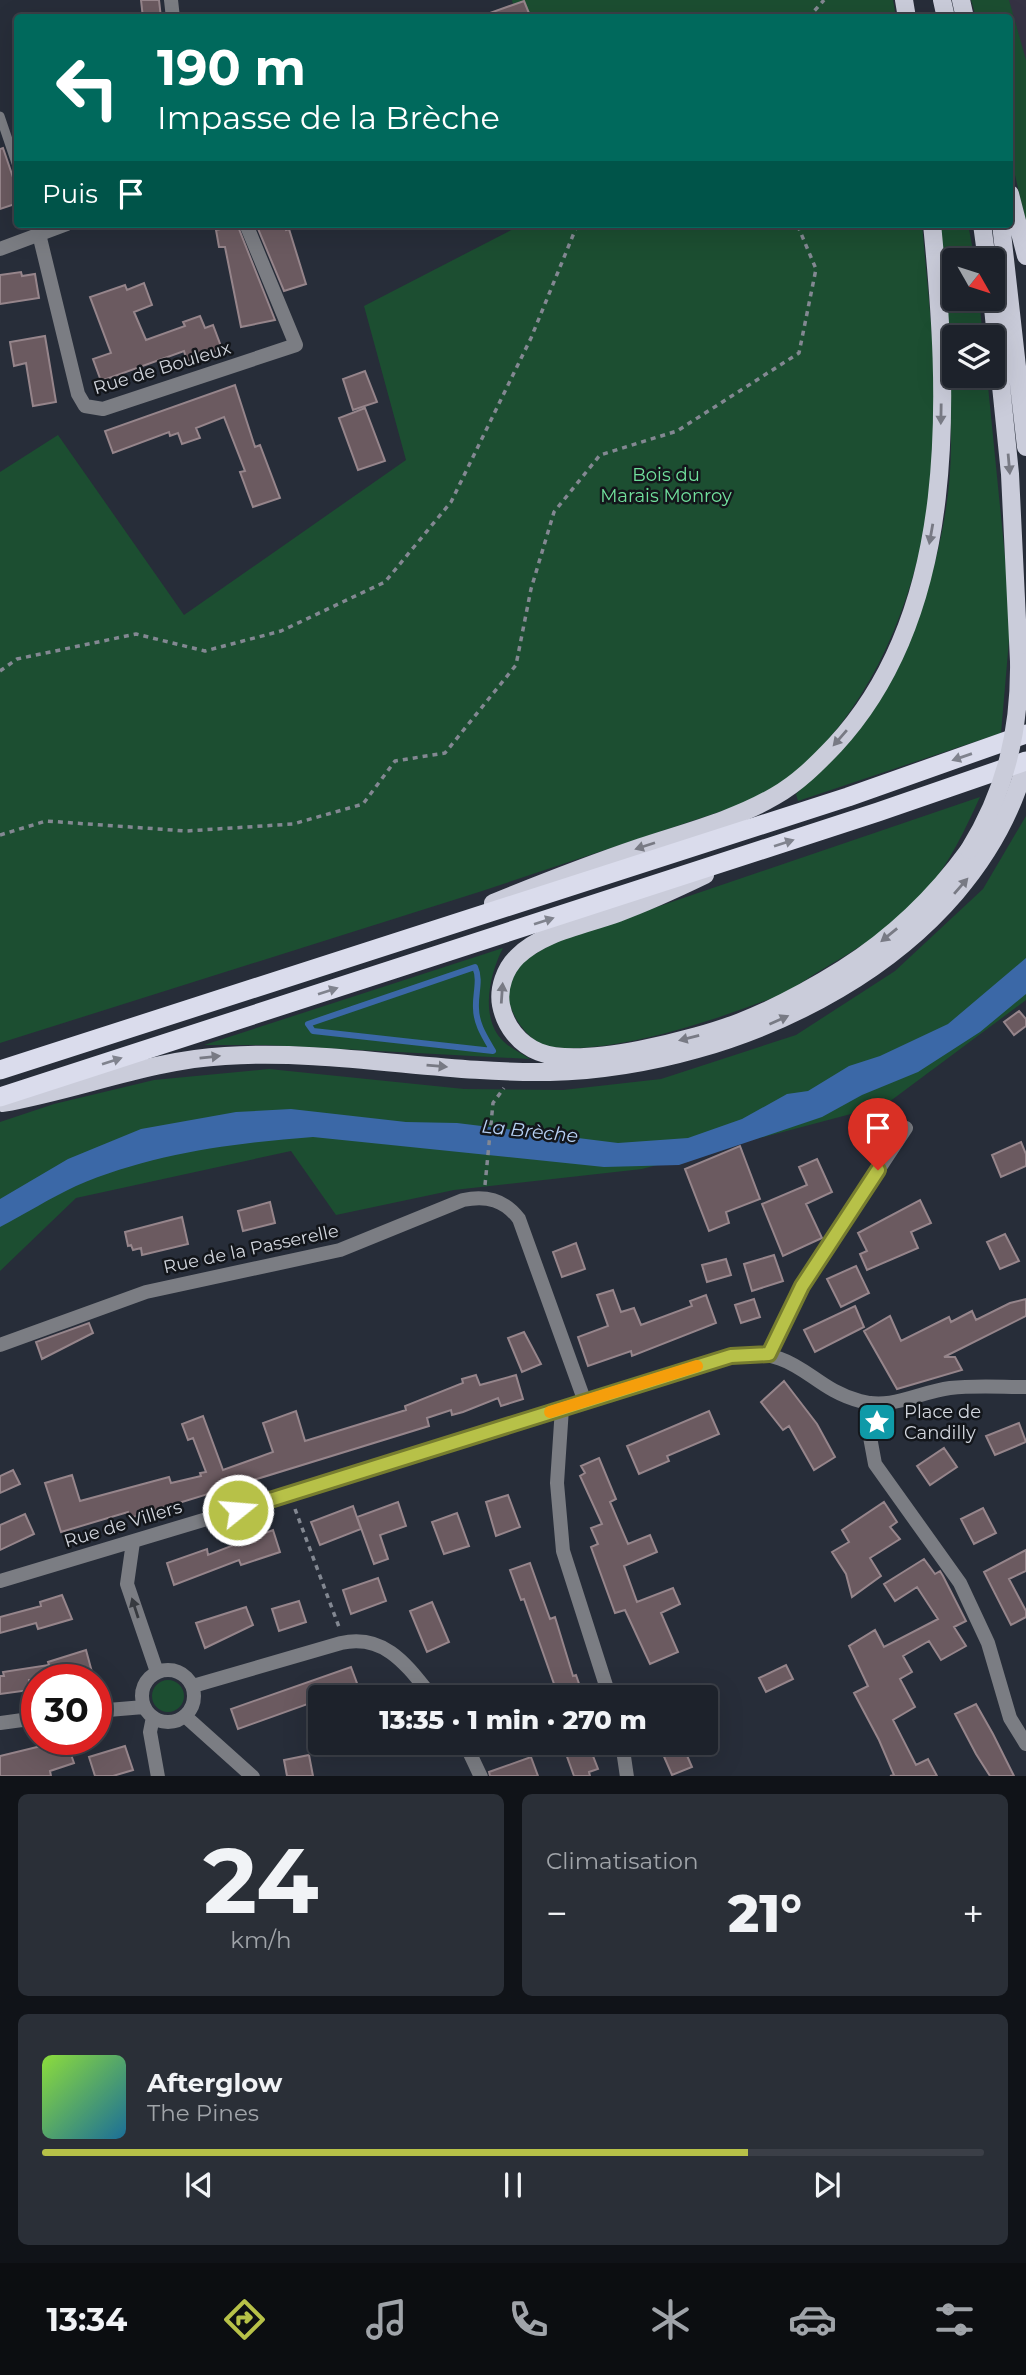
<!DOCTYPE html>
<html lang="fr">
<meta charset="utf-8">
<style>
body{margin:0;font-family:Montserrat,sans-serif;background:#2a2f37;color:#f1f3f6;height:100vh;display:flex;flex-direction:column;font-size:26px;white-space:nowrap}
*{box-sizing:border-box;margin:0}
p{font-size:23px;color:#a0a4a9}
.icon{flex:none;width:38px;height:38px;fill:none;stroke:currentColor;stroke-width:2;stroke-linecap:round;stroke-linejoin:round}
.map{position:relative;height:1776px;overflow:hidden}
.panel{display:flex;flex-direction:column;gap:18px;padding:18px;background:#101318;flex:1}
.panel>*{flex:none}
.guide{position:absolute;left:14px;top:14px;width:999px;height:214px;border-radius:7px;box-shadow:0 7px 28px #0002,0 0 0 2px #3b3f47;background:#00695c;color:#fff;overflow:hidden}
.needle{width:46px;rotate:129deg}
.buttons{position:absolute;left:942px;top:248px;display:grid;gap:14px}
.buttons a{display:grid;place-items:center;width:63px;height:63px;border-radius:7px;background:#1d222b;box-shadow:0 7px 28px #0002,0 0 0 2px #3b3f47;font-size:35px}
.speed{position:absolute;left:21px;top:1664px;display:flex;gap:14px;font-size:35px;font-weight:700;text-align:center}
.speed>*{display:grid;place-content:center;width:91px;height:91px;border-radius:50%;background:#1d222b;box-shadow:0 7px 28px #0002,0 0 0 2px #3b3f47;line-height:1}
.speed .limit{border:10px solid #d22;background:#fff;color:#111}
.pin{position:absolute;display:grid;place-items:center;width:60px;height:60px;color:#fff;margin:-72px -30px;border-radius:50% 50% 50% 0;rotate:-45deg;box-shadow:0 0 7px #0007}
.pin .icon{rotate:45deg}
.me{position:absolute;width:77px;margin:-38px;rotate:73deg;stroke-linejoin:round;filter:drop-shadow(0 0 5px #0008)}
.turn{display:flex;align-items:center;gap:24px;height:147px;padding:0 28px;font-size:32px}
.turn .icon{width:91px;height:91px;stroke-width:2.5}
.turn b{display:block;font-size:49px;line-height:60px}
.then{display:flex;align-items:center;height:66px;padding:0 28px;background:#0003;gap:14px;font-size:26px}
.big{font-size:52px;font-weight:800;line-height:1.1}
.panel .tile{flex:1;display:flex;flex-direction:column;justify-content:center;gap:10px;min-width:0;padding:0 24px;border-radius:10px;background:#2a2f37}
.panel .dial{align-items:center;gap:0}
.dial b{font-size:91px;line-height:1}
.song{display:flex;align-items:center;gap:21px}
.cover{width:84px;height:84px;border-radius:10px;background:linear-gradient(135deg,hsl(90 70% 55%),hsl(200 70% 35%))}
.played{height:7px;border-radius:4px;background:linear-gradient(90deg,#b7c148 75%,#3b3f47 75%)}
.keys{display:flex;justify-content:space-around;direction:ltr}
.heat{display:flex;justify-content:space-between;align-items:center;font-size:38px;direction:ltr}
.panel .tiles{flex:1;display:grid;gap:18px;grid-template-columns:1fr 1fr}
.tile:last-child{grid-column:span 2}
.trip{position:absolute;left:308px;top:1685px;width:410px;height:70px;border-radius:7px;background:#1d222b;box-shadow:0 7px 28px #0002,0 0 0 2px #3b3f47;font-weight:800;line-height:70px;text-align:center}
.tab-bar{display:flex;height:112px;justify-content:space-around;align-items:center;background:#0c0e11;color:#a0a4a9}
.tab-bar .icon{width:49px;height:49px}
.tab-bar .active{color:#b7c148}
.tab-bar b{font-size:32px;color:#f1f3f6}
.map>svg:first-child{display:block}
.industrial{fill:#353243}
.green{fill:#1c4e31}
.water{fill:#3b68a7}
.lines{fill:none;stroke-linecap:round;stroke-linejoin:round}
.stream{stroke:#3b68a7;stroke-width:6}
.building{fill:#6b5a60;stroke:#96858b;stroke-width:2}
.path{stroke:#838892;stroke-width:3.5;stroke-dasharray:5 5;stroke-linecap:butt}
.service{stroke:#7b7d83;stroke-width:9}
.minor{stroke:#7b7d83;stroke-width:14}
.primary{stroke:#caccda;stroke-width:18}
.trunk{stroke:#dadcec;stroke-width:19}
.primary-bridge{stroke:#caccda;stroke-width:18}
.oneway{fill:#787a84}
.oneway2{fill:#80838e}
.oneway3{fill:#373a3f}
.route-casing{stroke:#777d2f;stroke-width:18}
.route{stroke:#b7c148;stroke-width:12}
.slow{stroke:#f59e0b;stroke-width:12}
.labels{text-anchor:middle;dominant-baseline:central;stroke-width:5;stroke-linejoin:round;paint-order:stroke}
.street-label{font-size:18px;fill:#d2d6de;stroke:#13161b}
.park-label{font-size:18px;fill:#71e19d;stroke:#13161b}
.poi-label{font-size:18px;fill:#d2d6de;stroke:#13161b;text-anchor:start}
.water-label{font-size:19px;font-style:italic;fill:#b6cff2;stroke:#13161b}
</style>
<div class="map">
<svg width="1026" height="1777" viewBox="0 0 1026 1777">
<rect width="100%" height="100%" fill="#272d39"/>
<path class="industrial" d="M 985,0 L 1026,0 L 1026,142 L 1010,18 Z"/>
<path class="green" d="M 512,0 L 893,0 L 896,17 L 516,18 Z
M 971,0 L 1009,0 L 1026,60 L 1026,223 L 1010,153 L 1010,18 L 976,17 Z
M 523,224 L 922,224 C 928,294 937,366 935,436 C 932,555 886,698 792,775 C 780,785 765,793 752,801 L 479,892 L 0,1043 L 0,472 L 58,435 L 184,615 L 406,460 L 364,306 Z
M 938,224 L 968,224 L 975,261 L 954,261 L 954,299 L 979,299 L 983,338 L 954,338 L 954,376 L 987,376 L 1011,617 L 1001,733 L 798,801 L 796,794 C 813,777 832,760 848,742 C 911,671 951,540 951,446 C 951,373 943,298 938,224 Z
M 980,797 C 966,828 949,863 928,889 C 900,925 856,949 818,972 C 805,980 792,990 777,996 C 720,1019 612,1055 551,1047 C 525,1044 495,996 513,973 C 525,958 543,949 560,940 Z
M 1026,816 L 1026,1000 L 885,1105 L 642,1169 L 454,1190 L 336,1215 L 291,1151 L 76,1198 L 0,1271 L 0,1122 L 54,1104 L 154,1080 L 269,1069 L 464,1089 L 563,1090 L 661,1079 L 796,1035 L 895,971 L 983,889 Z
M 503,948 C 490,973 479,1017 503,1041 C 510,1048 521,1053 530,1059 L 267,1045 L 204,1045 Z
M152 1696a16 16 0 1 1 32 0a16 16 0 1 1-32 0Z"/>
<path class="water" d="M 1026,958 L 1026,994 L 980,1032 L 918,1072 L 862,1095 L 822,1117 L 679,1165 L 604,1167 L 313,1137 C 233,1143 150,1154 76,1186 C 50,1198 25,1214 0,1227 L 0,1199 L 68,1159 L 141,1129 L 236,1112 L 291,1109 L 406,1122 L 457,1123 L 618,1143 L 688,1138 L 742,1119 L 787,1094 L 808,1091 L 849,1066 L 880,1056 L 948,1024 Z"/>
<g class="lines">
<path class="stream" d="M 475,967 C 481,980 475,994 476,1008 C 476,1024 485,1037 493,1051 L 313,1031 L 308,1024 Z"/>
</g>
<path class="building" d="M 141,0 L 159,0 L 161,18 L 143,18 Z
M 524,1 L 531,18 L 485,18 L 484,15 Z
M 3,148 L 18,192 L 18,203 L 0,209 L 0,149 Z
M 221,224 L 237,224 L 275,320 L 241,327 L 225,247 L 219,247 L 216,230 L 221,229 Z
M 256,224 L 283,224 L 286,230 L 289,229 L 306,284 L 284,291 Z
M 21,272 L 22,276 L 35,274 L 39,298 L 0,304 L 0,275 Z
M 144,283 L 152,305 L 134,312 L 146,340 L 185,326 L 183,322 L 200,316 L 205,328 L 213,325 L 222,349 L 187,361 L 184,351 L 101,381 L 93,359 L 111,353 L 90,297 L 125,285 L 127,290 Z
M 45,336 L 56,402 L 33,406 L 26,363 L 14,366 L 10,342 Z
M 365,371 L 377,402 L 353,410 L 343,379 Z
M 235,385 L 255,447 L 260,445 L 280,498 L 253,507 L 240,472 L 245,471 L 224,417 L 196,428 L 200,438 L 182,444 L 178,433 L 170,436 L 169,432 L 113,453 L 105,431 Z
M 365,408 L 385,461 L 358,470 L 339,418 Z
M 1019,1011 L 1026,1019 L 1026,1026 L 1014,1035 L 1004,1022 Z
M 1021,1142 L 1026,1154 L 1026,1166 L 1001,1177 L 992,1155 Z
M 740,1146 L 760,1199 L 726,1212 L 729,1223 L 709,1231 L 685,1169 Z
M 817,1159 L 832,1192 L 806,1204 L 822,1238 L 783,1256 L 762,1204 L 807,1185 L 799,1167 Z
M 920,1200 L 931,1223 L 911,1232 L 918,1248 L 867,1270 L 860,1254 L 867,1251 L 858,1233 Z
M 270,1202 L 275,1223 L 243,1231 L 238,1211 Z
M 182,1217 L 188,1244 L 142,1255 L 141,1248 L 133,1250 L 131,1245 L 128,1246 L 125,1232 Z
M 1005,1234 L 1019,1261 L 1000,1269 L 987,1242 Z
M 576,1243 L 585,1269 L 562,1277 L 553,1252 Z
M 774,1255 L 783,1281 L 752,1291 L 744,1264 Z
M 726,1259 L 731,1275 L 707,1282 L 702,1265 Z
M 856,1266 L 869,1293 L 841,1307 L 827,1279 Z
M 613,1290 L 621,1312 L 634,1308 L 641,1325 L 692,1306 L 690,1301 L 706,1295 L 716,1323 L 632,1356 L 631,1351 L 588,1366 L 578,1337 L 608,1326 L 597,1295 Z
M 754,1299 L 760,1317 L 741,1323 L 735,1305 Z
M 1026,1299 L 1026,1316 L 944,1357 L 955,1357 L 962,1370 L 897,1389 L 864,1331 L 890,1316 L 901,1341 L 949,1317 L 951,1322 L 972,1311 L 976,1320 L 1010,1303 Z
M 855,1306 L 864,1327 L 815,1352 L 804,1330 Z
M 89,1323 L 93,1333 L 42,1359 L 36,1342 Z
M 524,1332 L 541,1364 L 522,1372 L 508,1338 Z
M 476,1375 L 480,1385 L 516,1375 L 523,1399 L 501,1406 L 498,1398 L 463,1412 L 452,1415 L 451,1410 L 427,1418 L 429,1426 L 130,1518 L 128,1512 L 61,1532 L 45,1483 L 72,1475 L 80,1501 L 169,1477 L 171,1483 L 201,1476 L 200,1473 L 206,1472 L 193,1438 L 188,1440 L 182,1424 L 203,1416 L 223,1470 L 273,1452 L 263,1423 L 296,1411 L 305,1441 L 406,1410 L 405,1406 L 463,1383 L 462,1379 Z
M 784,1381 L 817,1424 L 835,1457 L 814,1470 L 789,1426 L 783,1430 L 761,1402 Z
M 709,1411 L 719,1434 L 667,1456 L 669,1461 L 639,1474 L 627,1446 Z
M 1019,1423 L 1026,1442 L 995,1455 L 986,1436 Z
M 944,1448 L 957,1467 L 930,1485 L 917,1466 Z
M 599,1458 L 616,1499 L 610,1502 L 628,1544 L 650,1535 L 657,1552 L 624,1566 L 637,1602 L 673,1588 L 680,1604 L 661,1613 L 678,1652 L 650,1664 L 625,1610 L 615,1613 L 591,1547 L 598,1544 L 591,1528 L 602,1524 L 580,1476 L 585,1473 L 581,1466 Z
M 13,1470 L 20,1484 L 0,1493 L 0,1476 Z
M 508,1495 L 520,1527 L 496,1536 L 486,1502 Z
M 398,1502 L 406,1526 L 380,1535 L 388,1559 L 374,1564 L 357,1517 Z
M 884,1502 L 897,1522 L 890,1527 L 900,1539 L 870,1558 L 881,1576 L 852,1597 L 846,1574 L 832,1552 L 849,1542 L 842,1530 Z
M 353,1506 L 361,1529 L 320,1545 L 311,1522 Z
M 983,1508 L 996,1533 L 974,1544 L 961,1519 Z
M 457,1513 L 469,1546 L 444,1554 L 432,1522 Z
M 25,1514 L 34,1534 L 0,1550 L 0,1525 Z
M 273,1530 L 280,1552 L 241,1565 L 239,1560 L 174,1585 L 167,1563 L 207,1549 L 208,1555 Z
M 1026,1550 L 1026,1571 L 1009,1579 L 1026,1611 L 1026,1617 L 1011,1625 L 984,1572 Z
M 924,1559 L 935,1574 L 940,1571 L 943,1576 L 966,1621 L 954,1627 L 966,1646 L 941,1660 L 929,1641 L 903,1656 L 912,1672 L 900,1679 L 915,1707 L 893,1720 L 916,1765 L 928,1759 L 937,1776 L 890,1776 L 894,1775 L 879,1740 L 854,1693 L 868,1686 L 849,1646 L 875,1630 L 884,1647 L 938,1619 L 917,1587 L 895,1601 L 884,1584 Z
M 530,1563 L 550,1619 L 555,1617 L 573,1676 L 576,1675 L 584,1698 L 559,1698 L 524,1599 L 521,1600 L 510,1570 Z
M 378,1578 L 386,1601 L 351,1614 L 343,1590 Z
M 62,1595 L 72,1619 L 38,1629 L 36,1623 L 0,1633 L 0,1617 L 41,1606 L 40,1602 Z
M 299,1601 L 306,1622 L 279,1631 L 272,1609 Z
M 432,1602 L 449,1642 L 427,1652 L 410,1611 Z
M 246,1607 L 253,1625 L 205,1648 L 196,1623 Z
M 86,1650 L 92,1672 L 65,1680 L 29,1680 L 30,1690 L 0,1694 L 0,1676 L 4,1676 L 3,1672 L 49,1665 L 48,1662 Z
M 786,1665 L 793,1679 L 766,1692 L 759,1678 Z
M 351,1667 L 358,1686 L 238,1729 L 231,1709 Z
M 976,1704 L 993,1734 L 1014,1776 L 990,1776 L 976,1754 L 955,1714 Z
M 66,1740 L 74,1763 L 50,1771 L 51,1776 L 0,1776 L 0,1756 Z
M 588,1743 L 598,1769 L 589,1772 L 590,1776 L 574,1776 L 565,1751 Z
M 682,1744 L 692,1767 L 672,1775 L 662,1752 Z
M 125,1746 L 133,1770 L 113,1776 L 95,1776 L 89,1757 Z
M 309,1755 L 313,1776 L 287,1776 L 284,1760 Z
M 531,1757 L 538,1776 L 490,1776 L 489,1772 Z"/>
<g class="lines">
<path class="path" d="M 808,18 L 824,0
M 0,671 L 17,659 L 136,634 L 205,651 L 281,631 L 385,582 L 451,502 L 531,338 L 576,228 L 581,224
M 0,835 L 46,821 L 186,831 L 293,824 L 363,804 L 395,761 L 445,753 L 516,665 L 531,589 L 554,512 L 600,455 L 677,431 L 799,353 L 816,269 L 797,224
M 485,1185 L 493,1103 L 504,1088
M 295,1509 L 339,1627"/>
<path class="service" d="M 0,116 L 18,169"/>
<path class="minor" d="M 171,0 L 173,18
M 39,234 L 78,394 L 85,406 L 103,409 L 296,345 L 246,224
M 0,249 L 67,224
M 0,1345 L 146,1292 L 340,1250 L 463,1200 C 487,1195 505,1200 519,1219 L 585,1402
M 769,1354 L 809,1275 L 906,1128
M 871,1403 L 870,1437 L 875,1464 L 960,1583 L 988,1643 L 1010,1718 L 1026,1744
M 562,1408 L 557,1483 L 563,1551 L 610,1698
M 133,1542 L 127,1584 L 157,1672
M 0,1581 L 290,1494 L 731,1356 C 799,1345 807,1387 860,1401 C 892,1410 919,1392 950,1388 C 975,1385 1001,1387 1026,1387
M142 1696a26 26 0 1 1 52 0a26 26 0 1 1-52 0Z
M 193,1686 L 341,1643 C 386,1633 408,1667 433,1698
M 96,1711 L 144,1707
M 185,1716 L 253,1777
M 153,1717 L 150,1732 L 158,1777
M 0,1723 L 37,1718
M 465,1743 L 481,1777
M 622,1743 L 627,1777"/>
<path class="primary" d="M 904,0 L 907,18
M 942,0 L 946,18
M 961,0 L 965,18
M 1010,194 L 1026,256
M 982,224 L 987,261
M 1001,224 L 1026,447
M 992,298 L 1010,474 L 1019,661
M 705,875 C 676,889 648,902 618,913 C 585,925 542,932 517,957 C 505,969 498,988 501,1005 C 505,1026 519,1044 539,1052 C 582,1069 697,1039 740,1022 C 776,1008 811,989 843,969 C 893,937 935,897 969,850
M 493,903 C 542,883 591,864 641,847 C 686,832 734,820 775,796 C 798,783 817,764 835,745 C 960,610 949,395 932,224
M 3,1103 C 78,1090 150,1060 225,1056 C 334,1049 442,1074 550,1072 C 738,1068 974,958 1026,762"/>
<path class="trunk" d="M 0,1070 L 848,797 L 1026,734
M 0,1097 L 878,812 L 1026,761"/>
<path class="primary-bridge" d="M 969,850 C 1006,790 1020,730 1019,661"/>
</g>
<defs><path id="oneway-solid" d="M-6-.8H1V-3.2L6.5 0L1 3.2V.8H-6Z" transform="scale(1.75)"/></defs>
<g class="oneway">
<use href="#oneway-solid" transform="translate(941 414) rotate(91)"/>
<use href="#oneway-solid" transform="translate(1009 464) rotate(85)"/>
<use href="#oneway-solid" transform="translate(931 534) rotate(100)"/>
<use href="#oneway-solid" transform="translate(840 738) rotate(131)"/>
<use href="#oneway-solid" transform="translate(645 846) rotate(162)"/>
<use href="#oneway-solid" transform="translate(961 886) rotate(-49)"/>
<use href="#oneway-solid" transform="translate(889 935) rotate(141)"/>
<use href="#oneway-solid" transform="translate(502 993) rotate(-86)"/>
<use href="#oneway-solid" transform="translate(779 1020) rotate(-24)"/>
<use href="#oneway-solid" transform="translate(689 1038) rotate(166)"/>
<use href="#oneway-solid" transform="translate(210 1057) rotate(-6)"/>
<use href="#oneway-solid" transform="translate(437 1066) rotate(5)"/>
</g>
<g class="oneway2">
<use href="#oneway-solid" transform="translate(962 757) rotate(161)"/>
<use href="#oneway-solid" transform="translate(784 843) rotate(-18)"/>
<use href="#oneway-solid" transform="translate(544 921) rotate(-18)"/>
<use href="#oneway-solid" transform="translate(328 991) rotate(-18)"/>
<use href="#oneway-solid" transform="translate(112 1061) rotate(-18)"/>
</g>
<use class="oneway3" href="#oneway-solid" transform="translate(135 1608) rotate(-108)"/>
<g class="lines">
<g class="route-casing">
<path id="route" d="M 238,1510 L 731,1356 L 769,1354 L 802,1286 L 878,1170"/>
</g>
<use href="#route" class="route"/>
<path class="slow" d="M 550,1412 L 697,1366"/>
</g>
<defs>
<g id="sight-square" transform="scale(2.0125)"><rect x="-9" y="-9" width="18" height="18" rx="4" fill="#0f9aa8" stroke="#13161b"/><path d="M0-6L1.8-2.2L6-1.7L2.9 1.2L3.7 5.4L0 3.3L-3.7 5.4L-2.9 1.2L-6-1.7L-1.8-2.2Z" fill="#fff"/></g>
</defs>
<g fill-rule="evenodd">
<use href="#sight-square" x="877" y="1422"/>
</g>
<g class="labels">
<g class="street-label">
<text transform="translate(162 368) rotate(-17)">Rue de Bouleux</text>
<text transform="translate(251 1249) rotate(-12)">Rue de la Passerelle</text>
<text transform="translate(123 1524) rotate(-17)">Rue de Villers</text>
</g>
<g class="park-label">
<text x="666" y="475">Bois du<tspan x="666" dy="21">Marais Monroy</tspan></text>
</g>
<g class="poi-label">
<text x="904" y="1412">Place de<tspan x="904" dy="21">Candilly</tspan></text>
</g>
<g class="water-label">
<text transform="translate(530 1131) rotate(6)">La Brèche</text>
</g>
</g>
</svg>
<div class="buttons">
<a><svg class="needle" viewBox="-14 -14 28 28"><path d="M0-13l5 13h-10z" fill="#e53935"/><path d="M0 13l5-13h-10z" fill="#a0a4a9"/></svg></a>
<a><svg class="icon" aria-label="layers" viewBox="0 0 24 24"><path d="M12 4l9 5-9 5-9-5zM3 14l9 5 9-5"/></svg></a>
</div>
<div class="speed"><div class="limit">30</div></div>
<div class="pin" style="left:878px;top:1170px;background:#d93025"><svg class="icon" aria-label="arrive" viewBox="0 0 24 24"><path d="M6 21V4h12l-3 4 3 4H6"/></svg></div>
<svg class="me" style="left:238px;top:1510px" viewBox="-20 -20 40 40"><circle r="17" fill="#b7c148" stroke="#fff" stroke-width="3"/><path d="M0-11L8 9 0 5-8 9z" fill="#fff"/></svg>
<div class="trip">13:35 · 1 min · 270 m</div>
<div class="guide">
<div class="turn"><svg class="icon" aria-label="left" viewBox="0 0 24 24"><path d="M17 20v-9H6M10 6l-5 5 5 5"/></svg><div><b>190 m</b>Impasse de la Brèche</div></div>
<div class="then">Puis<svg class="icon" aria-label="arrive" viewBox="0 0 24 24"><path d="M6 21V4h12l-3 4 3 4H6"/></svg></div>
</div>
</div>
<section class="panel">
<div class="tiles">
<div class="tile dial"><b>24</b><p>km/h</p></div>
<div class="tile"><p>Climatisation</p>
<div class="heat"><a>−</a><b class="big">21°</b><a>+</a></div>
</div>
<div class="tile">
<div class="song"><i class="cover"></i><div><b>Afterglow</b><p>The Pines</p></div></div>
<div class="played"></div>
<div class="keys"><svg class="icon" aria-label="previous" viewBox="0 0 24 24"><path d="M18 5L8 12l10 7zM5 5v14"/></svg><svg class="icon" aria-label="pause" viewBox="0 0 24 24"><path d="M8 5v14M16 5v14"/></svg><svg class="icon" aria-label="next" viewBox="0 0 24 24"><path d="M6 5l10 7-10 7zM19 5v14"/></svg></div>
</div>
</div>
</section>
<nav class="tab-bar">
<b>13:34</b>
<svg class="icon active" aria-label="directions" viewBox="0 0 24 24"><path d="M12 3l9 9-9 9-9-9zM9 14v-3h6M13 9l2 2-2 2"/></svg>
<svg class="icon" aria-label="music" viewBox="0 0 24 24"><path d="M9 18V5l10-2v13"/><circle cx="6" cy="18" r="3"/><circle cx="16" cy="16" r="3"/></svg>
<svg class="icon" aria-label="phone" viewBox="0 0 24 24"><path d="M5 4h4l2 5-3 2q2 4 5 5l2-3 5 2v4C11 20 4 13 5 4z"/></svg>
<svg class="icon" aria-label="climate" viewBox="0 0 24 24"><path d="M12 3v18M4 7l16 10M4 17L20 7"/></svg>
<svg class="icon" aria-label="car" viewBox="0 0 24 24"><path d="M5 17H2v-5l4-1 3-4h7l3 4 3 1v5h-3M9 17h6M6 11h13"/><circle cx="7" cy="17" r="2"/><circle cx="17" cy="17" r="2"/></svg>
<svg class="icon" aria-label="filters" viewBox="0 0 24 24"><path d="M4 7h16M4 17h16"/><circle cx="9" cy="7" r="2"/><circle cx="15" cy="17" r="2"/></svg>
</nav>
